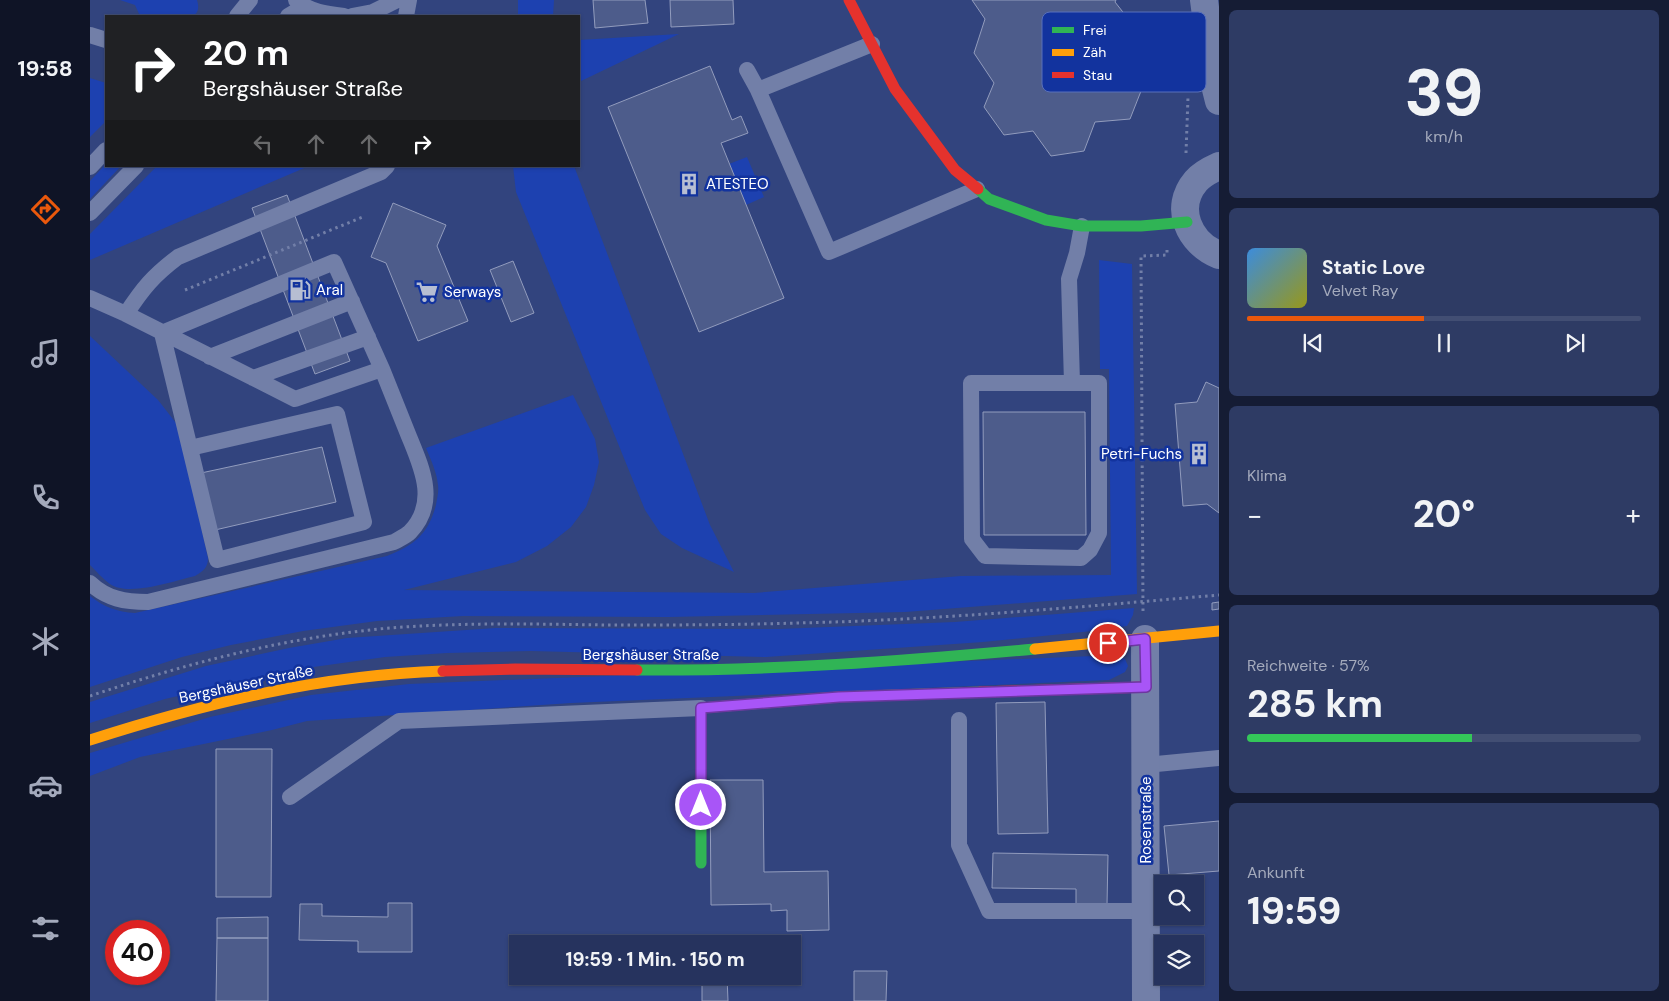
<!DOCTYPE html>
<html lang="de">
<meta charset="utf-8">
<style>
body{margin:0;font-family:"DM Sans",sans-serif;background:#2e3b64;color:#f1f3f6;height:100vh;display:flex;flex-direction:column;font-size:19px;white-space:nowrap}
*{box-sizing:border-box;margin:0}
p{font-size:16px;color:#a4aabc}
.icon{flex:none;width:28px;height:28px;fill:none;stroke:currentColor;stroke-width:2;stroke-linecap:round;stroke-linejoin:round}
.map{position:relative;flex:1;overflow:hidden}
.details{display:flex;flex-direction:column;gap:10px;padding:10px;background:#151c34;width:450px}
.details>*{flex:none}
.guide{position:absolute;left:15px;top:15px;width:475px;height:152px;border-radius:0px;box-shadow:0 1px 4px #0004,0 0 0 1px #424e73;background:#202124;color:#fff;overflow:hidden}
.controls{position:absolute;left:1064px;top:875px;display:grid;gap:10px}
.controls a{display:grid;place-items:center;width:50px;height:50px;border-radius:0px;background:#26335e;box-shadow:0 1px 4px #0004,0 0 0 1px #424e73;font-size:25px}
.speed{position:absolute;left:15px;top:920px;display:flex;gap:10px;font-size:25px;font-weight:700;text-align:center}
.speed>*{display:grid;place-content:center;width:65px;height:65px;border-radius:50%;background:#26335e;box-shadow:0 1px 4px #0004,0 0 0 1px #424e73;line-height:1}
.speed .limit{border:8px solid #d22;background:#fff;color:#111}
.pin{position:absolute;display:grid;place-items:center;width:42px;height:42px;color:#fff;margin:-21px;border:2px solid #fff;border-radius:50%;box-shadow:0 1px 5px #0007}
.me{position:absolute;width:55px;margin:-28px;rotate:0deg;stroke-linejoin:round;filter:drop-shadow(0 0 4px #0008)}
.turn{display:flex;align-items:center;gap:18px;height:105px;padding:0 15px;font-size:22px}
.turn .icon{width:65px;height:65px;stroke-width:2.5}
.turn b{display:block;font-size:35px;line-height:42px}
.lanes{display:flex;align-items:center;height:48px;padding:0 15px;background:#0003;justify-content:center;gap:25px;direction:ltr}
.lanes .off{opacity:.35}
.big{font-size:38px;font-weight:700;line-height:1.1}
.details .tile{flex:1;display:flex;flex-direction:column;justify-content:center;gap:8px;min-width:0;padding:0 18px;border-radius:8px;background:#2e3b64}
.details .dial{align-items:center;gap:0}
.dial b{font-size:65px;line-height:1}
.song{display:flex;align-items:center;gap:15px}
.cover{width:60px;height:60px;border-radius:8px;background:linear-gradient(135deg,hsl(210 70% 55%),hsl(60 70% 35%))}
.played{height:5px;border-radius:2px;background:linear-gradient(90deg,#ea580c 45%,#424e73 45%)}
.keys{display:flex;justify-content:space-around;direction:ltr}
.heat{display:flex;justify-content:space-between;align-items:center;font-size:28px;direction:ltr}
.charge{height:8px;border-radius:4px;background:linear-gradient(90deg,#34c759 57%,#424e73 0)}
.trip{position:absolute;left:419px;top:935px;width:292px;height:50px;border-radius:0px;background:#26335e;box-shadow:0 1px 4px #0004,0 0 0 1px #424e73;font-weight:700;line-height:50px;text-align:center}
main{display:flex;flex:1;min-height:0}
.menu{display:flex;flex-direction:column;width:90px;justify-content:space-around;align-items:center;background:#0f1426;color:#a4aabc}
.menu .icon{width:35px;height:35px}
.menu .on{color:#ea580c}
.menu b{font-size:22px;color:#f1f3f6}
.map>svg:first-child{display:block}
.green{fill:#1d41b0}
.building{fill:#4d5c8b;stroke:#929cbd}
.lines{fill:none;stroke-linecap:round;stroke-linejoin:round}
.path{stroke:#727fa8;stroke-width:3;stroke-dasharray:2.5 4;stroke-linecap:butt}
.lane{stroke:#727fa8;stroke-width:16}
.street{stroke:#727fa8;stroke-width:28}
.fast{stroke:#30b455;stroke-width:11}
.slow{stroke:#ff9f0a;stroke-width:11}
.jam{stroke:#e5322d;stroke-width:11}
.route-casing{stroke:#6d37a1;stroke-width:12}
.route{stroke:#a855f7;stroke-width:9}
.labels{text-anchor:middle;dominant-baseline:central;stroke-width:5;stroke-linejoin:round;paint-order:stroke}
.poi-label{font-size:15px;fill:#fff;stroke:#12339e;text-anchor:start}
.street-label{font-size:15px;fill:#fff;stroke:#12339e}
.key{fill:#12339e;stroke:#5970bb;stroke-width:1}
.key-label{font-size:14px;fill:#fff}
</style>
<main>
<nav class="menu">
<b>19:58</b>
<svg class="icon on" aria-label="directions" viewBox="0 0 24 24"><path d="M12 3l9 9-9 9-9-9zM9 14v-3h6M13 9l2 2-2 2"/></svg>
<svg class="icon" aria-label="music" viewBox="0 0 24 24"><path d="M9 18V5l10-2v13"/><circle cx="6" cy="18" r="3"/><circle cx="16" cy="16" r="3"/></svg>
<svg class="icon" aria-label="phone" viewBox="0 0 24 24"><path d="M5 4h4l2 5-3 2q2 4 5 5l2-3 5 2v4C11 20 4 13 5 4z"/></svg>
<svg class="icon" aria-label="climate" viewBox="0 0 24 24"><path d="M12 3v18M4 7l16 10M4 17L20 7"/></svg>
<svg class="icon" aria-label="car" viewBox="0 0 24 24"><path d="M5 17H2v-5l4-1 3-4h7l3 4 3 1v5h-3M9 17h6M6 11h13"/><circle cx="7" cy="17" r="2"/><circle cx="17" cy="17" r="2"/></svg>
<svg class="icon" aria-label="filters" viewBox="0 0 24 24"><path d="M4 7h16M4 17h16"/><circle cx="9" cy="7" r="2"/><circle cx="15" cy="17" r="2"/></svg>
</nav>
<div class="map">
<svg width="1129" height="1001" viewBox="0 0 1129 1001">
<rect width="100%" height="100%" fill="#32447e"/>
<path class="green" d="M 30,0 L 107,0 C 109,7 109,12 103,16 L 50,16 L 45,5 Z
M 428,0 L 464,0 L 463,16 L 428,16 Z
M 589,34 L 489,82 L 489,40 Z
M 0,78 L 16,83 L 16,121 L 0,137 Z
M 657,157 L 674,197 L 656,205 L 639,164 Z
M 16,164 L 16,166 L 31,166 L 0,199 L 0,181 Z
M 67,166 L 219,166 L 0,260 L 0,234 Z
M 423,166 L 484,166 L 620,525 L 644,572 L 592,548 L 571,534 L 555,510 L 426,192 Z
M 1009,260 L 1042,264 L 1047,594 L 815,612 L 578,617 L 373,616 L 287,621 L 213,631 L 141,645 L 92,657 L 0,687 L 0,596 C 14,607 27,612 45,613 L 297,556 C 324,545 338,535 346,505 C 347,498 349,492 348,485 C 347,473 341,460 336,448 L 483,395 L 505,439 L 509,462 L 504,485 L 496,507 L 481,527 L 457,546 L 426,562 L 314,590 L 664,593 L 871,576 L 1021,575 L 1019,369 L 1010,369 Z
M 0,336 L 68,400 L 86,423 L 91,438 L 118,558 C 118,568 113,571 105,576 C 84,581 38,597 20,584 C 13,579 6,571 0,565 Z
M 1044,608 L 1043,615 L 1037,626 L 1012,630 L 893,642 L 676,657 L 441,651 L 357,653 L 295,657 L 195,671 L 75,699 L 0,723 L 0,702 L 116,666 L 199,648 L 257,638 L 406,628 L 689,629 L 865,622 Z
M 1027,655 L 1035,659 L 1038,666 L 1035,672 L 1019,680 L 481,703 L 217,721 L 182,730 L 50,757 L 0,776 L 0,753 L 120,717 L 221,695 L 319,684 Z"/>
<path class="building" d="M 503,0 L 555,0 L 558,23 L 505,28 Z
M 580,0 L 643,0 L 644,24 L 581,27 Z
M 882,0 L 1026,0 L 1025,2 L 1047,30 L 1035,62 L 1053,86 L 1040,119 L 1005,122 L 994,151 L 961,156 L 943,131 L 914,135 L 894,107 L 904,83 L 884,53 L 895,19 Z
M 620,66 L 642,120 L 651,116 L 658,133 L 631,143 L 694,298 L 609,332 L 518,107 Z
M 197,195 L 260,361 L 225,374 L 162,208 Z
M 303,203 L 356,225 L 347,246 L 378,321 L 328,341 L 296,263 L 281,257 Z
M 423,261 L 444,313 L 421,322 L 400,270 Z
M 1116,382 L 1129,388 L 1129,513 L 1117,504 L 1093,506 L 1085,404 L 1107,402 Z
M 893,412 L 995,412 L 996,535 L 894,535 Z
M 232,447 L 246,502 L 125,530 L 111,473 Z
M 1129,602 L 1129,609 L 1122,610 L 1122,603 Z
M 955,702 L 958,833 L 908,834 L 906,703 Z
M 126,749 L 182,749 L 181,897 L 126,897 Z
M 620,780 L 673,780 L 674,872 L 738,871 L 739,930 L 697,931 L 697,910 L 681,911 L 681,904 L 621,905 Z
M 1129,821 L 1129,871 L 1079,875 L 1074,826 Z
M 903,853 L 1018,855 L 1017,905 L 986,904 L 986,889 L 902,888 Z
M 298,903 L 322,903 L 322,952 L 268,952 L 268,941 L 209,940 L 210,904 L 232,904 L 232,916 L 298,917 Z
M 178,917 L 178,938 L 127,938 L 127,918 Z
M 127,938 L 178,938 L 178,1001 L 126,1001 Z
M 612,940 L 637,940 L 637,944 L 612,944 Z
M 764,971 L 797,971 L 796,1001 L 764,1001 Z
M 612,976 L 637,976 L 638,1001 L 612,1001 Z"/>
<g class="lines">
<path class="path" d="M 1096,153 L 1098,97
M 95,290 L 275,216
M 1053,611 L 1051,256 L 1077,255 L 1077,250
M 0,696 C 95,664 189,639 289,629 C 365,622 442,624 518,625 C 581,625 644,625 707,623 C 848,620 989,607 1129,595"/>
<path class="lane" d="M 206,0 C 220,12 236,14 254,16
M 147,16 L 160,0
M 198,16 L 213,7
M 262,16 L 283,12 L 307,0
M 316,16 L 319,0
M 0,35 L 16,40
M 782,44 L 668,90 L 739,252 L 887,189
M 657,70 L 668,90
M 0,167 L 16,150
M 0,213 L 46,166
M 0,298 L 36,314 C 53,288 63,276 88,257 L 291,172 L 297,166
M 120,357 L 262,301
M 163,378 L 278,337
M 881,383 L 1009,383 L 1009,533 L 1000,550 L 991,558 L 895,556 L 882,539 Z
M 982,383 L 979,279 L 987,253 L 992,226
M 100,448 L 247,414 L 274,522 L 127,560 L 72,333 L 244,262 L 292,369
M 0,583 C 17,599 35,602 58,602 L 304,542 C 309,539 316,536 320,532 C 349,502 331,466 318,434 C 309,412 301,391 292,369 L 205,399 L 36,314
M 869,720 L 869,845 L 899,911 L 1056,911
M 1056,765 L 1129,758
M 200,797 L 309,721 L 611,708"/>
<path class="street" d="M 1114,0 L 1125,85 L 1129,101
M 1129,166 C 1120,170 1112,174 1106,181 C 1083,208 1099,243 1129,255
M 1055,639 L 1056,1001"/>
<path class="fast" d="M 888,189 L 899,199 L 956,220 L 992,226 L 1051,226 L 1097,222
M 547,670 C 681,671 812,661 945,649
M 611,863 L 611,708 L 749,697 L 890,692"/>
<path class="slow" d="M 945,649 L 1129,631
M 0,740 C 115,703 232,675 353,671"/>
<path class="jam" d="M 759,0 L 805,89 L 865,170 L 888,189
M 353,671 L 425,669 L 547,670
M 890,692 L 1056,687"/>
</g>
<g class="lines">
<g class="route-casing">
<path id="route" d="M 611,805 L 611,708 L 749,697 L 1056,687 L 1055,639 L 1018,643"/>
</g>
<use href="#route" class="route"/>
</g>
<defs>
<g id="building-bare" transform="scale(1.725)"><path d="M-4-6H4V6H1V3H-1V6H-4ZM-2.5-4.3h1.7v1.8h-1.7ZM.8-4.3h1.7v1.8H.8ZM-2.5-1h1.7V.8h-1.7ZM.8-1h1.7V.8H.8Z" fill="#b7bed2" stroke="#12339e" stroke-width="2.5" paint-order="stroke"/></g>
<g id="fuel-bare" transform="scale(1.725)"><path d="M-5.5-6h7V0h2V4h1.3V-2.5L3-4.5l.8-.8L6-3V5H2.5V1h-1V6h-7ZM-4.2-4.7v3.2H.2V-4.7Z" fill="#b7bed2" stroke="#12339e" stroke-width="2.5" paint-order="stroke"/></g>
<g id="supermarket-bare" transform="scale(1.725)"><path d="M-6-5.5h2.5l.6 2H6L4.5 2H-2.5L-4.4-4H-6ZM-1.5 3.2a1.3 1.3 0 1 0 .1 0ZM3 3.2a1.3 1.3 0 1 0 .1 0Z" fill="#b7bed2" stroke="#12339e" stroke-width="2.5" paint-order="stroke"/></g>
</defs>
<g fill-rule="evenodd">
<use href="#building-bare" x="599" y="184"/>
<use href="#fuel-bare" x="210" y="290"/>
<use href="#supermarket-bare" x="337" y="292"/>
<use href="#building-bare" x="1109" y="454"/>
</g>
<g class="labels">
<g class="poi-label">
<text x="616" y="184">ATESTEO</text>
<text x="226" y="290">Aral</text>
<text x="354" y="292">Serways</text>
<text x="1092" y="454" text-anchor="end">Petri-Fuchs</text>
</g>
<g class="street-label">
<text x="561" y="655">Bergshäuser Straße</text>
<text transform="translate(156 684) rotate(-12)">Bergshäuser Straße</text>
<text transform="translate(1056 820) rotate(-90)">Rosenstraße</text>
</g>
</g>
<rect x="952" y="12" width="164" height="80" rx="8" class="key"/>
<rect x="962" y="27" width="22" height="6" fill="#30b455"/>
<rect x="962" y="49" width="22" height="7" fill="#ff9f0a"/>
<rect x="962" y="72" width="22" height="6" fill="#e5322d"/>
<g class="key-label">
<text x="993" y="35">Frei</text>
<text x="993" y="57">Zäh</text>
<text x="993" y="80">Stau</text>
</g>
</svg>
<div class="controls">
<a><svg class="icon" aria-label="search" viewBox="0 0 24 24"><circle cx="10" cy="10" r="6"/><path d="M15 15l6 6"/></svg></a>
<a><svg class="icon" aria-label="layers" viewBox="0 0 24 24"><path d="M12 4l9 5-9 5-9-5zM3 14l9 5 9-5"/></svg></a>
</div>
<div class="speed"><div class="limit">40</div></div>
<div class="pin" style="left:1018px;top:643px;background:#d93025"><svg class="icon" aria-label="arrive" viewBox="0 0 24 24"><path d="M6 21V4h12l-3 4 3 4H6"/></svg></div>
<svg class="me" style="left:611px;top:805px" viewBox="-20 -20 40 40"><circle r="17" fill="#a855f7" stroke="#fff" stroke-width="3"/><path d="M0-11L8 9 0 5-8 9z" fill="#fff"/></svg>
<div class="trip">19:59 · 1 Min. · 150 m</div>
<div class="guide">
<div class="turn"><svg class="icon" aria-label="right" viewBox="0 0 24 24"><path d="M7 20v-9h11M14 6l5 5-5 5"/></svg><div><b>20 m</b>Bergshäuser Straße</div></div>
<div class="lanes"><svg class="icon off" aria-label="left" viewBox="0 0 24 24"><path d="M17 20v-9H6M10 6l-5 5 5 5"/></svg><svg class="icon off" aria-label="ahead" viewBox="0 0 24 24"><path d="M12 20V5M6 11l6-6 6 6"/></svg><svg class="icon off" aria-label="ahead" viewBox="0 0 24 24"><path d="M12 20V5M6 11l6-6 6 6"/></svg><svg class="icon" aria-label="right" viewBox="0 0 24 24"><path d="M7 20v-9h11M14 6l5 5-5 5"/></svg></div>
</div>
</div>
<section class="details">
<div class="tile dial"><b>39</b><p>km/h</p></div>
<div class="tile">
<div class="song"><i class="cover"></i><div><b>Static Love</b><p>Velvet Ray</p></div></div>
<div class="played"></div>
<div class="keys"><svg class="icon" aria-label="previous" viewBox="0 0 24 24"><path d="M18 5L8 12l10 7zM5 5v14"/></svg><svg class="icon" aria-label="pause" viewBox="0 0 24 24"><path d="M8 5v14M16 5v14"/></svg><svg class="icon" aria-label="next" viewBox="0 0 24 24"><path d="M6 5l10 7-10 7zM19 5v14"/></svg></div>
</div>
<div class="tile"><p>Klima</p>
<div class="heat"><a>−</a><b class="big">20°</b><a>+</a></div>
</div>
<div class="tile"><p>Reichweite · 57%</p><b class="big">285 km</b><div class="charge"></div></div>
<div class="tile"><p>Ankunft</p><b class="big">19:59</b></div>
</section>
</main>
